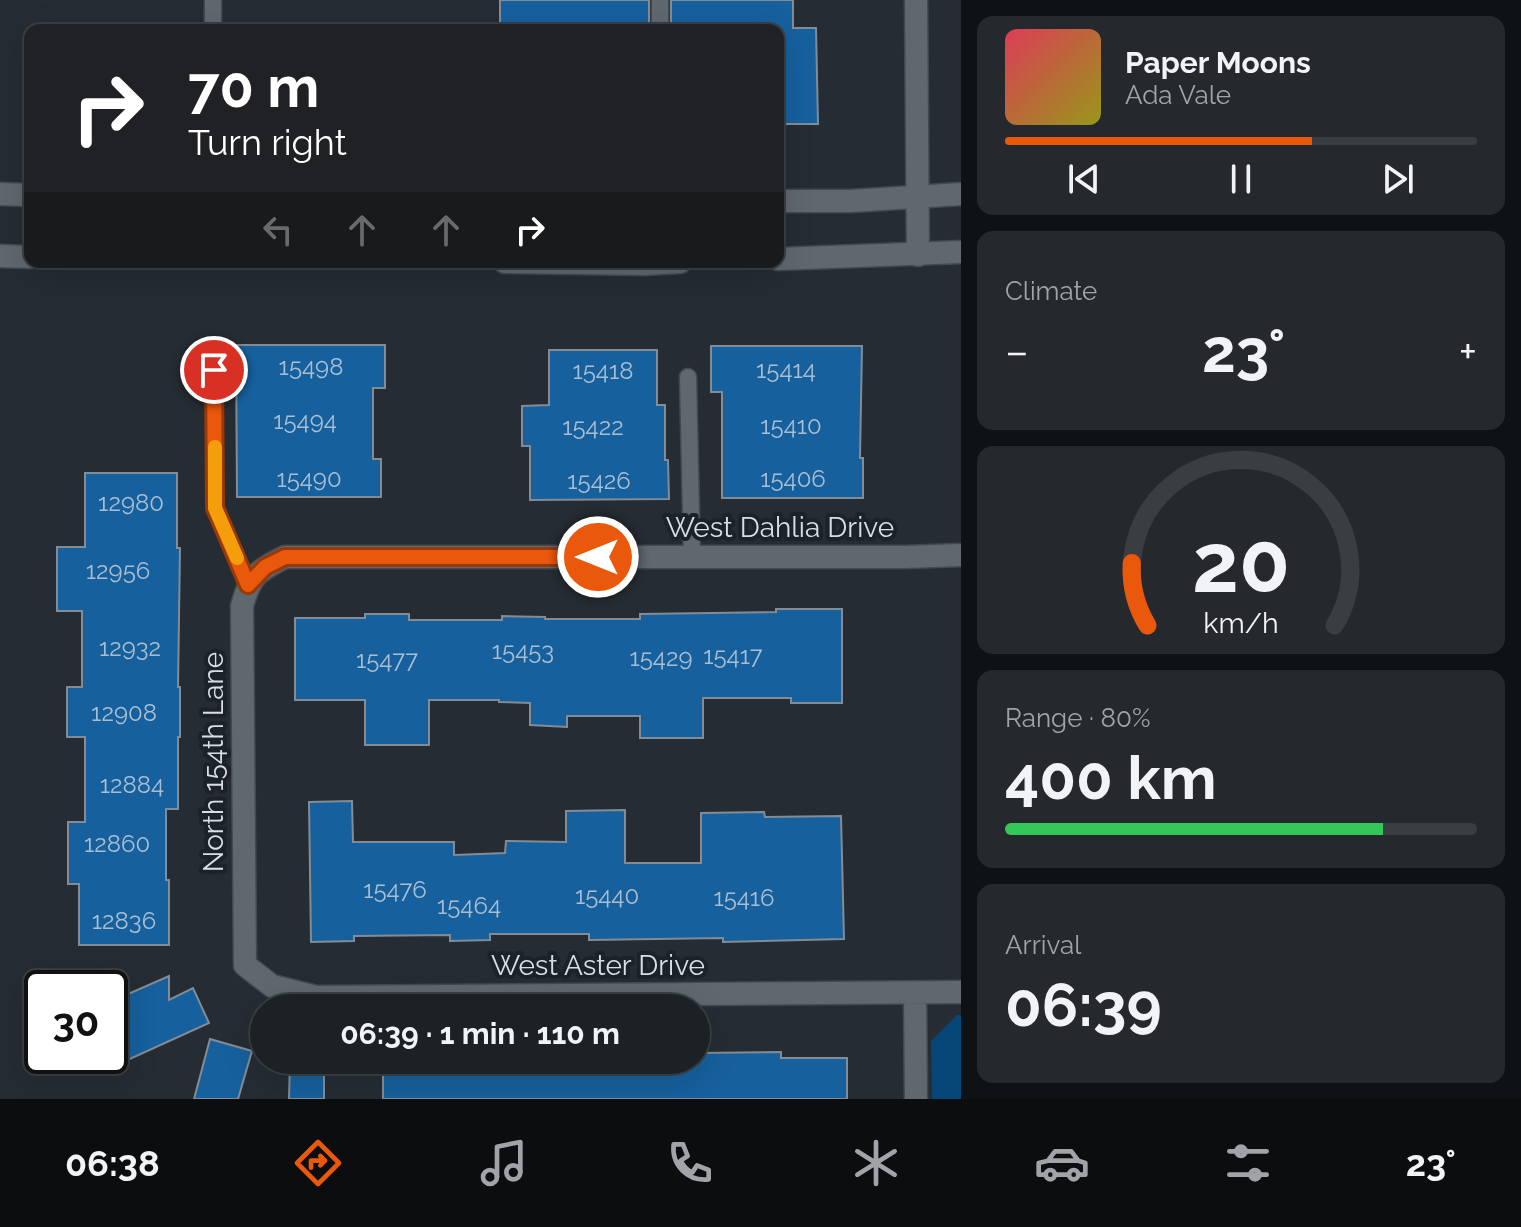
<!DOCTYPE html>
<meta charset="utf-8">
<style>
body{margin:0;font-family:Raleway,sans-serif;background:#25292e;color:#f1f3f6;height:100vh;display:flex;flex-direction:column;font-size:30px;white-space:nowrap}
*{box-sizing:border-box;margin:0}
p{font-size:26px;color:#a0a3a7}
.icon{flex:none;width:44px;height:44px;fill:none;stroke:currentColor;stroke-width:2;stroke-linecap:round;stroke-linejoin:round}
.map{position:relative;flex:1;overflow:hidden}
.drawer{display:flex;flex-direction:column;gap:16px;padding:16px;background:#0f1215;width:560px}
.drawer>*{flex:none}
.banner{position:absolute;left:24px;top:24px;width:760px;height:244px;border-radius:16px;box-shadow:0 8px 32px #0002,0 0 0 2px #3a3e43;background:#202124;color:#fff;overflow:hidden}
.speed{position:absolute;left:24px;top:970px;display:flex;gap:16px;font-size:40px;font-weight:700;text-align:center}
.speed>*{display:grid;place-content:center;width:104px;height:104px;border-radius:50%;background:#1c2126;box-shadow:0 8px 32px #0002,0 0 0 2px #3a3e43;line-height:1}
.speed .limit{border:4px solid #111;border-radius:12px;background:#fff;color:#111}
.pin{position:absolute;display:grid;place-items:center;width:68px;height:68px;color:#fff;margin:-34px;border:4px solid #fff;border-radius:50%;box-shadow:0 2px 8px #0007}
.me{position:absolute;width:88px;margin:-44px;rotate:270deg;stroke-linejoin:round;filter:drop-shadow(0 0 6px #0008)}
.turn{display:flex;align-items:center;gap:28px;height:168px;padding:0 32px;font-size:36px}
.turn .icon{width:104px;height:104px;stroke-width:2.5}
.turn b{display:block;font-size:56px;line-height:68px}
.lanes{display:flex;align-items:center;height:76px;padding:0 32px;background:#0003;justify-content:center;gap:40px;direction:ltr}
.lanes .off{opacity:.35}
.big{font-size:60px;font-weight:700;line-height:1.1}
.drawer .card{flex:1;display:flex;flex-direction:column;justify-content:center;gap:12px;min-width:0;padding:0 28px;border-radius:16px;background:#25292e}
.drawer .dial{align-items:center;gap:0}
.dial svg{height:208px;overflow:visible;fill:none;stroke:#3a3e43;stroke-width:7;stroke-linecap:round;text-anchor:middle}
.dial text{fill:#f1f3f6;stroke:none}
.song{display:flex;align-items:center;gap:24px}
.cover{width:96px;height:96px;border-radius:12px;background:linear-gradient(135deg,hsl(350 70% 55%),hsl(60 70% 35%))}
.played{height:8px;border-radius:4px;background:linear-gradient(90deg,#ea580c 65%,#3a3e43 65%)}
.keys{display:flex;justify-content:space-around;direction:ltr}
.heat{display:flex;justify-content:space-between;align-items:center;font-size:44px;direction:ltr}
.charge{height:12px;border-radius:6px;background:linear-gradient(90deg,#34c759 80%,#3a3e43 0)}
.trip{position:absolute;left:250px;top:994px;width:460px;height:80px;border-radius:40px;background:#1c2126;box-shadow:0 8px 32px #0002,0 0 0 2px #3a3e43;font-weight:700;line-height:80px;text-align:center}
.dock{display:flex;height:128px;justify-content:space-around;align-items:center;background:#0b0d0f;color:#a0a3a7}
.dock .icon{width:56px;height:56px}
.dock .selected{color:#ea580c}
.dock b{font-size:36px;color:#f1f3f6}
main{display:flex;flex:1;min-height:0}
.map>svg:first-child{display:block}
.green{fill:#074778}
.building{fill:#16609d;stroke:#838c95;stroke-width:2}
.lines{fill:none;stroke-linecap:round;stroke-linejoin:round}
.service-casing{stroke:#43494f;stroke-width:19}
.minor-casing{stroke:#43494f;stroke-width:25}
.tertiary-casing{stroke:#43494f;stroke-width:25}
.service{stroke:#5f676f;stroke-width:16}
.minor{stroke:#5f676f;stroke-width:22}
.tertiary{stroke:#5f676f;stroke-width:22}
.route-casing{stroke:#983908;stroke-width:20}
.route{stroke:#ea580c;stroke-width:14}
.slow{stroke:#f59e0b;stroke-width:14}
.labels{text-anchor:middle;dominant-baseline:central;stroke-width:8;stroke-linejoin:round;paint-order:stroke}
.number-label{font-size:24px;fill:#a9bed2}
.street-label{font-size:28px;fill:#dadee3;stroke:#1b2229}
</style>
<main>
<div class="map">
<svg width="961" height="1099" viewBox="0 0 961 1099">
<rect width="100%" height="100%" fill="#252c33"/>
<path class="green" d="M 957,1015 L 961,1015 L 961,1099 L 932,1099 L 931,1041 Z"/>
<path class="building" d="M 500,0 L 649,0 L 649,30 L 500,30 Z
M 671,0 L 793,0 L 793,28 L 816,28 L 818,124 L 778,124 L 778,30 L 671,30 Z
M 236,345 L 385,345 L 385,388 L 373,388 L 373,459 L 381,459 L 381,497 L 237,497 Z
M 711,346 L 862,346 L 860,458 L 863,458 L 863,498 L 722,498 L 722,392 L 711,392 Z
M 549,350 L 657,350 L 657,405 L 665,405 L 665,460 L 668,460 L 669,499 L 530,500 L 530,446 L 522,446 L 522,406 L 549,405 Z
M 85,473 L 177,473 L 177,548 L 180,548 L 178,687 L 180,687 L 180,737 L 178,737 L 178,809 L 166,809 L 166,880 L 169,880 L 169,945 L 79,945 L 79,884 L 68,884 L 68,822 L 85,822 L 85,737 L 67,737 L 67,687 L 82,687 L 82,611 L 57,611 L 57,547 L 85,547 Z
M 776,609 L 842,609 L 842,703 L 791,703 L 791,698 L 703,698 L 703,738 L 640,738 L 640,716 L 567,716 L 567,727 L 530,725 L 530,703 L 499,702 L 499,700 L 429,700 L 429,745 L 365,745 L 365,700 L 295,700 L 295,618 L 365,618 L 365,614 L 409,614 L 409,620 L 502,620 L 502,616 L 545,617 L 545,619 L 640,619 L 640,614 L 776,612 Z
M 352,801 L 353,842 L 454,842 L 454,855 L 505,853 L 506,841 L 566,842 L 566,811 L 625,810 L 625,863 L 701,863 L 701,813 L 764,812 L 765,817 L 841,816 L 844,939 L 723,942 L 723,938 L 589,940 L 589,934 L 490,934 L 490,940 L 450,941 L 450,935 L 354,936 L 354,941 L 311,942 L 309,802 Z
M 169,976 L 169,1000 L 193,988 L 209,1023 L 110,1068 L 110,1002 Z
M 210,1039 L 252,1051 L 238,1099 L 194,1099 Z
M 781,1052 L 781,1058 L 847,1058 L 847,1099 L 383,1099 L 383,1060 L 497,1060 L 497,1062 L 578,1063 L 578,1060 L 696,1060 L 696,1053 Z
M 290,1060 L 324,1060 L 324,1099 L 289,1099 Z"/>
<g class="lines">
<g class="service-casing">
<path id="service" d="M 660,0 L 660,30
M 213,30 L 213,0
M 214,370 L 215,508 L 248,585
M 688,377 L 692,557"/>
</g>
<g class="minor-casing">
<path id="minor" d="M 916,0 L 918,255
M 961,555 L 905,557 L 285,557 C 257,571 250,576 242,606 L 245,965 L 272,986 L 316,997 L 961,992
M 915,993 L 916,1099"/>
</g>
<g class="tertiary-casing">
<path id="tertiary" d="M 0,194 L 30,195
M 778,201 L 851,201 L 961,194
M 0,256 L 30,257
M 778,259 L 961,252
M 505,262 L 644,264 L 680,262"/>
</g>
<use href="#service" class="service"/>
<use href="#minor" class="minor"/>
<use href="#tertiary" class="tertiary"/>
</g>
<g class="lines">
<g class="route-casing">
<path id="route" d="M 214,370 L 215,508 L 248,585 L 265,567 L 285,557 L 598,557"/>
</g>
<use href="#route" class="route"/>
<path class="slow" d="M 215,447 L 215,508 L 237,558"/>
</g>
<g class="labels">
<g class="number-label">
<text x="311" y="366">15498</text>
<text x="786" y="369">15414</text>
<text x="603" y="370">15418</text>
<text x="305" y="420">15494</text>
<text x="791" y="425">15410</text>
<text x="593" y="426">15422</text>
<text x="309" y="478">15490</text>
<text x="793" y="478">15406</text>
<text x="599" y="480">15426</text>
<text x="131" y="502">12980</text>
<text x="118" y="570">12956</text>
<text x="130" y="647">12932</text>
<text x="523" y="650">15453</text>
<text x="733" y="655">15417</text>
<text x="661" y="657">15429</text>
<text x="387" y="659">15477</text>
<text x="124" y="712">12908</text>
<text x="132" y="784">12884</text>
<text x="117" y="843">12860</text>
<text x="395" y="889">15476</text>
<text x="607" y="895">15440</text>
<text x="744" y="897">15416</text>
<text x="469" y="905">15464</text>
<text x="124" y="920">12836</text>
</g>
<g class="street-label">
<text x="780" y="527">West Dahlia Drive</text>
<text transform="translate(213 762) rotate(-90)">North 154th Lane</text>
<text x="598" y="965">West Aster Drive</text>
</g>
</g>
</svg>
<div class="speed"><div class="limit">30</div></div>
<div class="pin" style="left:214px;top:370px;background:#d93025"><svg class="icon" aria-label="arrive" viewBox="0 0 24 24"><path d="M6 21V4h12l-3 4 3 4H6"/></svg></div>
<svg class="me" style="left:598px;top:557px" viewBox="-20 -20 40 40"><circle r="17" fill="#ea580c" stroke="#fff" stroke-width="3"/><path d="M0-11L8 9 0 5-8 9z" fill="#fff"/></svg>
<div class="trip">06:39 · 1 min · 110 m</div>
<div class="banner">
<div class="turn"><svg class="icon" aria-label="right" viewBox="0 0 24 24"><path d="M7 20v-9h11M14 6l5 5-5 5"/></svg><div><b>70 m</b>Turn right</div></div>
<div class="lanes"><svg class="icon off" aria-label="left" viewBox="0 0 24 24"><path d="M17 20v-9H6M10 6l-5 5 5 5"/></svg><svg class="icon off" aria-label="ahead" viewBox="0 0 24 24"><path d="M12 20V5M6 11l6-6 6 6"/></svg><svg class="icon off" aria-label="ahead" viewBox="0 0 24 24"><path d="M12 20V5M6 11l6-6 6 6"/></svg><svg class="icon" aria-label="right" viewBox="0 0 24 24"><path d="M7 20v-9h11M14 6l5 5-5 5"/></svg></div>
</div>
</div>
<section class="drawer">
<div class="card">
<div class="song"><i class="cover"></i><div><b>Paper Moons</b><p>Ada Vale</p></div></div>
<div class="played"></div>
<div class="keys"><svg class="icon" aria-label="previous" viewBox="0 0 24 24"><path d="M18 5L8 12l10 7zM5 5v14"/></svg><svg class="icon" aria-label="pause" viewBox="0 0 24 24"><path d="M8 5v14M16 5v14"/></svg><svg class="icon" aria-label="next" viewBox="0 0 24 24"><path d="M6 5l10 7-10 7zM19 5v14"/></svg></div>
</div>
<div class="card"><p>Climate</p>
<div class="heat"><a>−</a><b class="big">23°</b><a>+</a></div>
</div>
<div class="card dial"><svg viewBox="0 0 100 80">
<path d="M14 69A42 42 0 1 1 86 69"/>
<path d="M14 69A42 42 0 0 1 8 45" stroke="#ea580c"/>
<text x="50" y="56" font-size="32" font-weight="700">20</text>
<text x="50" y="72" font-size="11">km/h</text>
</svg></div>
<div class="card"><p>Range · 80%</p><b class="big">400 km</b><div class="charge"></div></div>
<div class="card"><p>Arrival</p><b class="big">06:39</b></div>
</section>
</main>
<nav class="dock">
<b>06:38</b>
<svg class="icon selected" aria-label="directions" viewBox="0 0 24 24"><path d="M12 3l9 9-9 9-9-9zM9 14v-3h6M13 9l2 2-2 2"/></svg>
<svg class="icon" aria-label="music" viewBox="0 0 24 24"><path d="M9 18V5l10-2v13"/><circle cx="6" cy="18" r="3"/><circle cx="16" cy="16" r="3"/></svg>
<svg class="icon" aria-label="phone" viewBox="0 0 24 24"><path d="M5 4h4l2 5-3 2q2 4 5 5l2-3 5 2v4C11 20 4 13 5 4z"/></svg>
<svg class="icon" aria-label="climate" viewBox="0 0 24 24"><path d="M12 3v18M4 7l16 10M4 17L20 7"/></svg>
<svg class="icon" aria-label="car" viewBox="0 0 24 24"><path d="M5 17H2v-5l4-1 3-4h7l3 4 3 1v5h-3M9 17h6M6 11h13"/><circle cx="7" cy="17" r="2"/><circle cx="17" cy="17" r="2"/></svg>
<svg class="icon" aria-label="filters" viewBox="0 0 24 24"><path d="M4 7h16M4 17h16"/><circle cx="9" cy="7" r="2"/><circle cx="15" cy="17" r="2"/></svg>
<b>23°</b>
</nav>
